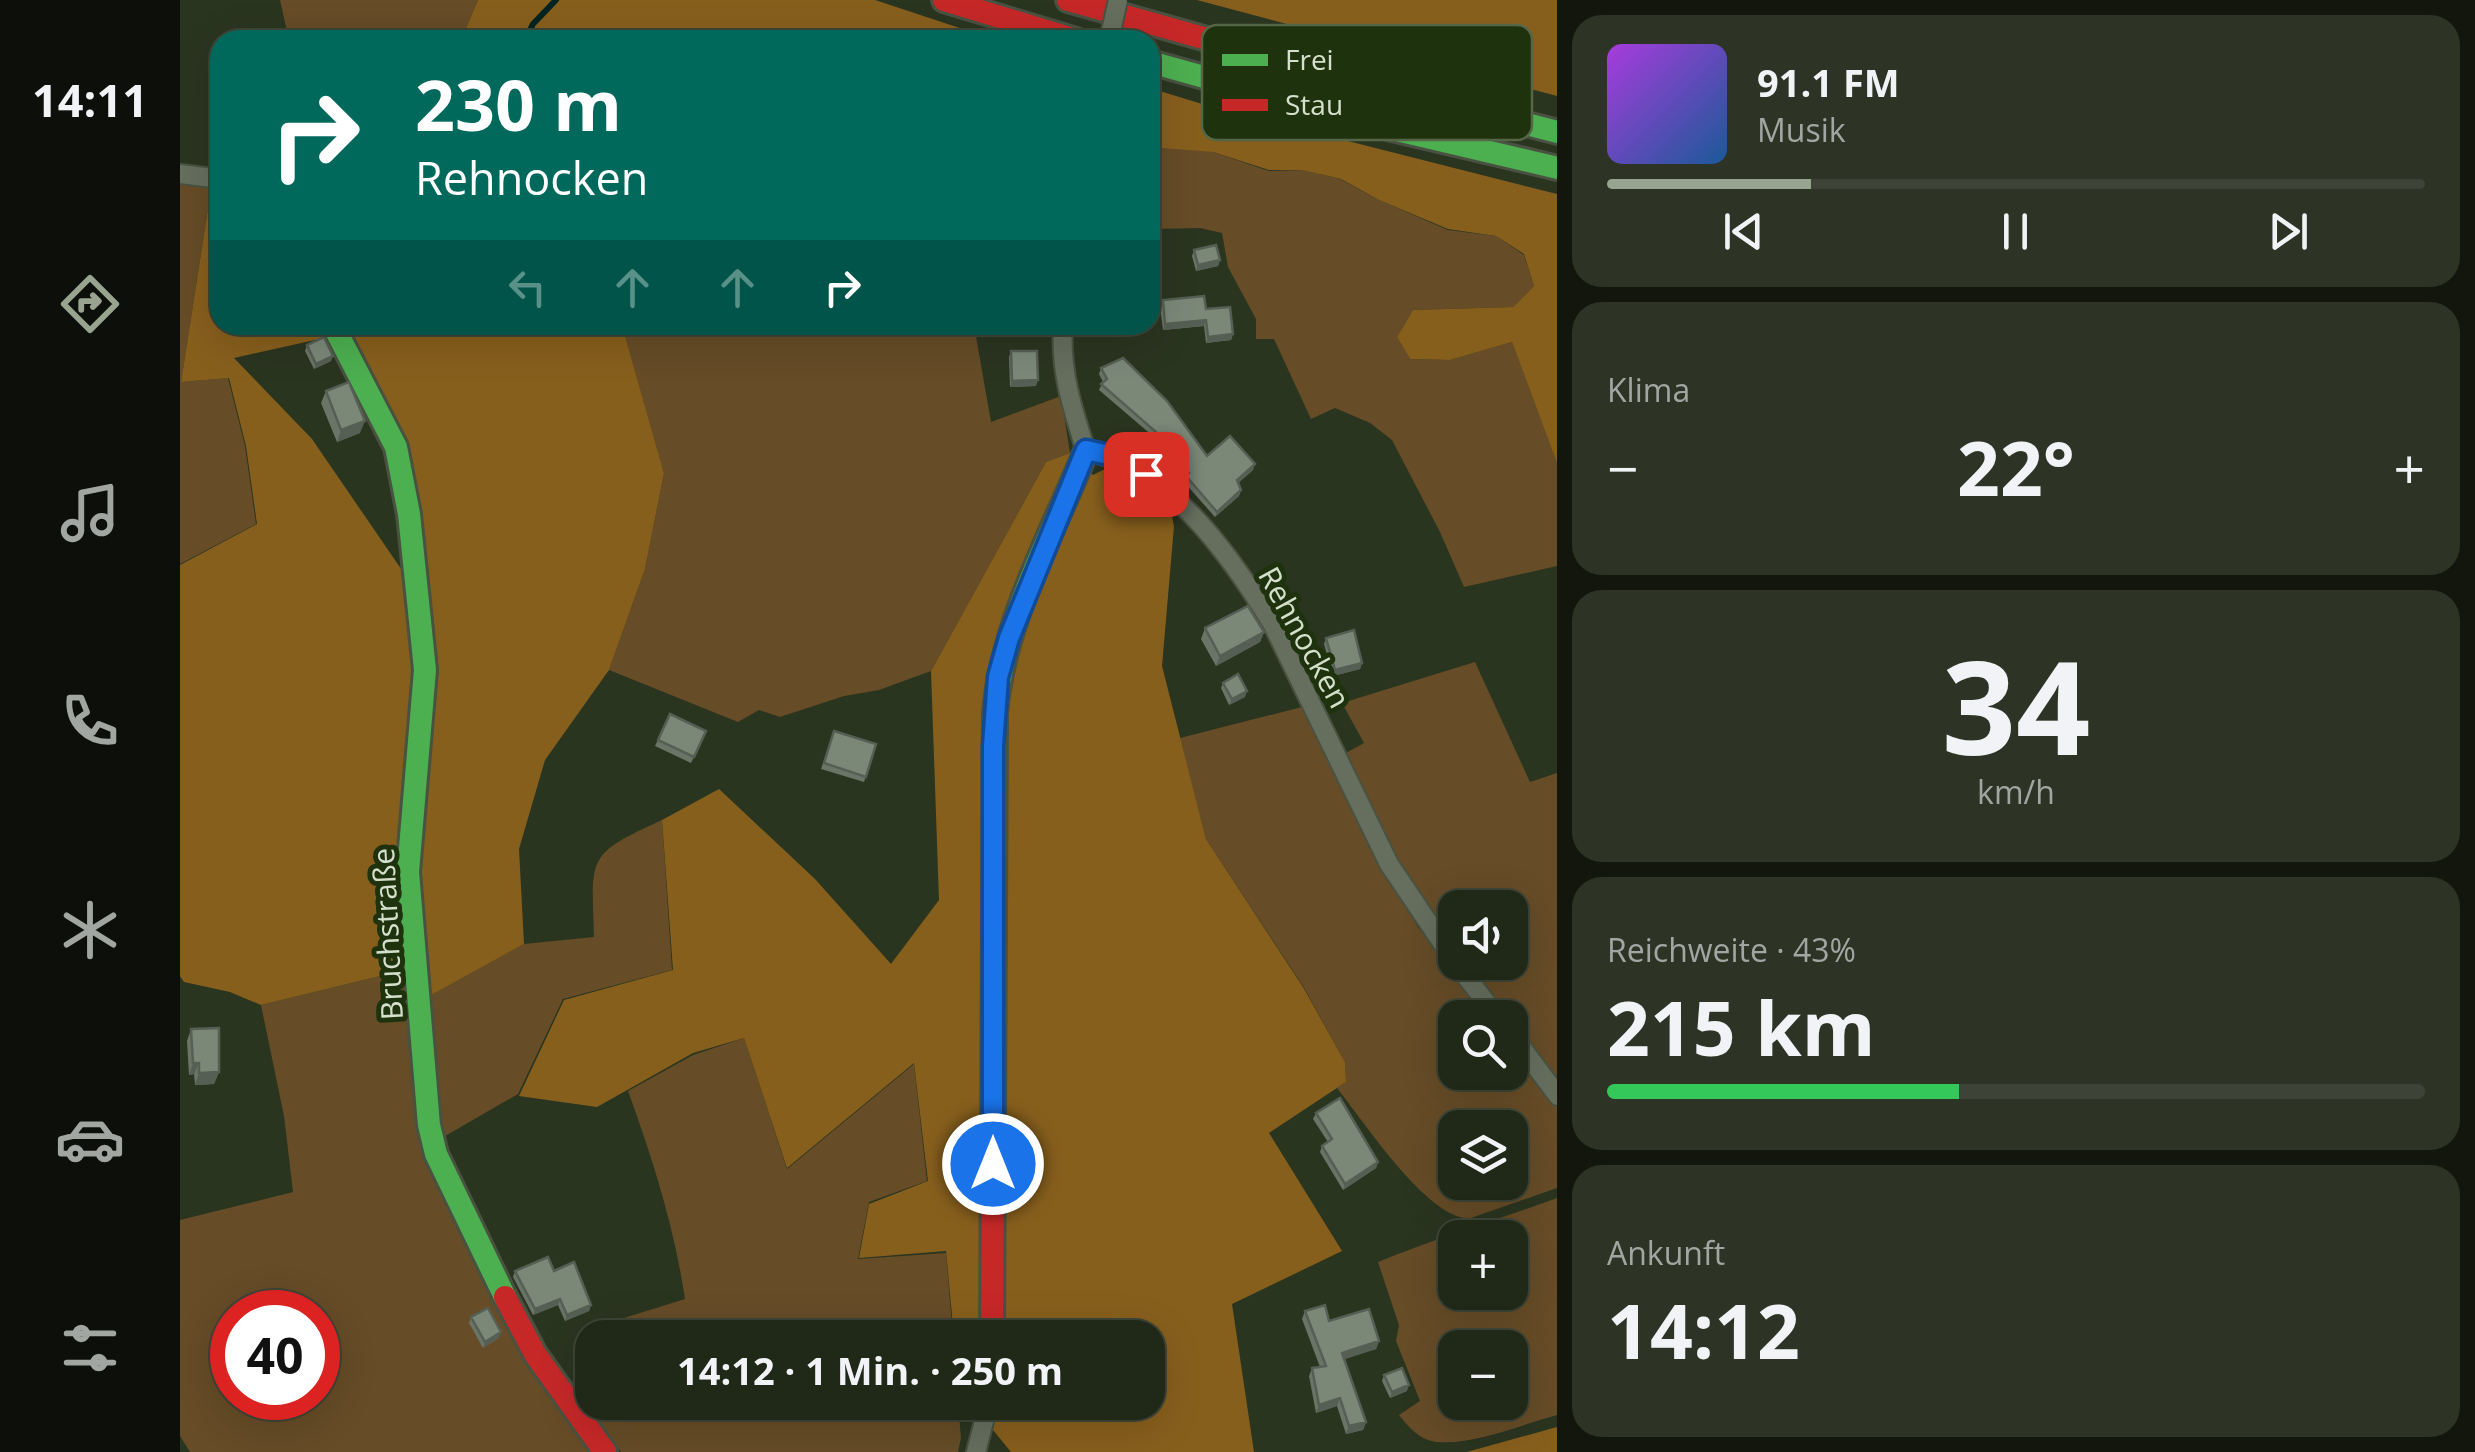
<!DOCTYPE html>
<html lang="de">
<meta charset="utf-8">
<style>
body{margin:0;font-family:"Open Sans",sans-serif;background:#2d3425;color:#f1f3f6;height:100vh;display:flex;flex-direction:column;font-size:38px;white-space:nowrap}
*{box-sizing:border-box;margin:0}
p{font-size:32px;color:#a2a6a2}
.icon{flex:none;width:55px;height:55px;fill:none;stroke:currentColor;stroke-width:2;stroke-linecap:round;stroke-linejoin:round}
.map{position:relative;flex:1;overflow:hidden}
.drawer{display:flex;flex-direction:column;gap:15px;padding:15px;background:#12160d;width:918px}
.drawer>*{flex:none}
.top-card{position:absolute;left:30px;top:30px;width:950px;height:305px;border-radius:30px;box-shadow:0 10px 40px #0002,0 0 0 2px #3d4437;background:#00695c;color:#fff;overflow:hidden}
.buttons{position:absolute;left:1258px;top:890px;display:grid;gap:20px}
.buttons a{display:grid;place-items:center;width:90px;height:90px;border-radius:20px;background:#202818;box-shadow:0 10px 40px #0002,0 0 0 2px #3d4437;font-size:50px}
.speed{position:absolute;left:30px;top:1290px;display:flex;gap:20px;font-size:50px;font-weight:700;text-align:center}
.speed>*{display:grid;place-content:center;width:130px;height:130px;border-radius:50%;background:#202818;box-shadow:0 10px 40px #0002,0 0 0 2px #3d4437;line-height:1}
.speed .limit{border:15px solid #d22;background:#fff;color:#111}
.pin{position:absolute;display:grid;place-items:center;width:85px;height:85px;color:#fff;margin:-42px;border-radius:20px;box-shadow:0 5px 15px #0006}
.me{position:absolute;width:110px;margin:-55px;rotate:0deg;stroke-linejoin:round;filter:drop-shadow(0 0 8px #0008)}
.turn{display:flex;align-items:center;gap:35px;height:210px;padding:0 40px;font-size:45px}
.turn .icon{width:130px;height:130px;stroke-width:2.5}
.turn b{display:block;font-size:70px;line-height:85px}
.lanes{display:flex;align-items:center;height:95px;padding:0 40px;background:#0003;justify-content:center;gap:50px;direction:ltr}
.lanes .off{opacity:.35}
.big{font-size:75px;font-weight:700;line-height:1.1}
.drawer .card{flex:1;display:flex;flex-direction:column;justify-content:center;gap:15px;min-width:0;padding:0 35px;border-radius:30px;background:#2d3425}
.drawer .dial{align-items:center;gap:0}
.dial b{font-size:130px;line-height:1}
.song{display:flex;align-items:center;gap:30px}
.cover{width:120px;height:120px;border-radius:15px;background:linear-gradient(135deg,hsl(280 70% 55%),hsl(210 70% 35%))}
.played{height:10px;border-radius:5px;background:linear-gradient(90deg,#98a48f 25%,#3d4437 25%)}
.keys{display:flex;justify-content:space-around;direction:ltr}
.heat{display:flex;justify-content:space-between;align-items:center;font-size:55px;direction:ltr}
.charge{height:15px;border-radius:8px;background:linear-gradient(90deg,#34c759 43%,#3d4437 0)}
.trip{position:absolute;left:395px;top:1320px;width:590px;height:100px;border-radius:30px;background:#202818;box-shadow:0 10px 40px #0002,0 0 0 2px #3d4437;font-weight:700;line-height:100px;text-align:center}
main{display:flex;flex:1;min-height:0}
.menu{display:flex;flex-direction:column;width:180px;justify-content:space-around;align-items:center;background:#0d100a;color:#a2a6a2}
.menu .icon{width:70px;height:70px}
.menu .on{color:#98a48f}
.menu b{font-size:45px;color:#f1f3f6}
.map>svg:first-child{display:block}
.green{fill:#664c27;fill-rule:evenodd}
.forest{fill:#875f1d}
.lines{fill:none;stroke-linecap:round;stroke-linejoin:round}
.stream{stroke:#042421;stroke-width:6}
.street-casing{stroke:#495241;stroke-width:22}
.fast-casing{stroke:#495241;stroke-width:28}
.jam-casing{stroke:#495241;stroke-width:28}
.street{stroke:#666e5e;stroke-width:18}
.fast{stroke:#4caf50;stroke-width:22}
.jam{stroke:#c62828;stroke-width:22}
.street-bridge-casing{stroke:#495241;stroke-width:22;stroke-linecap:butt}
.street-bridge{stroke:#666e5e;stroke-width:18}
.wall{fill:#6a7567}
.shaded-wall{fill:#565f54}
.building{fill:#7b8878;stroke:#565f54;stroke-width:2.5}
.route-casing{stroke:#114b97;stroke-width:25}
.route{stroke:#1a73e8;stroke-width:18}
.labels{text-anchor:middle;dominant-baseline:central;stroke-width:10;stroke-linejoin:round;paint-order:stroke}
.street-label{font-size:30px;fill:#d4e0cb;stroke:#1f320e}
.key{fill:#1f320e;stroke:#556647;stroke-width:2.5}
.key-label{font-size:28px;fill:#d4e0cb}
</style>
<main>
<nav class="menu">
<b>14:11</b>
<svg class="icon on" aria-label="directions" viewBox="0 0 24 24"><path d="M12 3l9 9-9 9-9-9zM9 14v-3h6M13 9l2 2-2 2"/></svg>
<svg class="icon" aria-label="music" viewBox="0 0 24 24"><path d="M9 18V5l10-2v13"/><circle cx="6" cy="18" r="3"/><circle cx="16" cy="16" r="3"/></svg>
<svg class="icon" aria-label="phone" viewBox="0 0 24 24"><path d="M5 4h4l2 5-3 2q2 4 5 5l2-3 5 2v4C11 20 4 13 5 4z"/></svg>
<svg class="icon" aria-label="climate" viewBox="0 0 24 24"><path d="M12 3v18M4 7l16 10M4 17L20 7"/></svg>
<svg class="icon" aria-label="car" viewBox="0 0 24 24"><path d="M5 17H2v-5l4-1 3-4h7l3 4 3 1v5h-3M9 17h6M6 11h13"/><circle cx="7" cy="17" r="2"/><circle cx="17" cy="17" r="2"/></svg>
<svg class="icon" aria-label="filters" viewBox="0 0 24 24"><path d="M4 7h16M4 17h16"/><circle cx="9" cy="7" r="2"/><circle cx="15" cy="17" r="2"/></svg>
</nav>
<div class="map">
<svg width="1378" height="1452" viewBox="0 0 1378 1452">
<rect width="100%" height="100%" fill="#2a3520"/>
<path class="green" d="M 100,0 L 298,0 L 281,40 L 109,40 Z
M 1001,147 L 1033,152 L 1089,171 L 1123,170 L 1160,179 L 1199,200 L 1268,230 L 1316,236 L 1344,255 L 1354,286 L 1333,307 L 1233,310 L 1217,337 L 1230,359 L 1270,360 L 1332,342 L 1377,462 L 1377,566 L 1284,587 L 1260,532 L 1212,440 L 1190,423 L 1155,408 L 1131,419 L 1094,339 L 1076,339 L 1076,319 L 1048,267 L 1042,233 L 1020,228 L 970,229 L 970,148 Z
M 0,182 L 32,183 L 1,382 L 48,378 L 65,446 L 76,524 L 0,564 Z
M 442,325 L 794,325 L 811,422 L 881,396 L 890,453 L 866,462 L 751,671 L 699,690 L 664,696 L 600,717 L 579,710 L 558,722 L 429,670 L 465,569 L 484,473 Z
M 1295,662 L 1350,782 L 1377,773 L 1377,1086 L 1288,963 L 1330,962 L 1330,908 L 1275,908 L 1275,944 L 1219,861 L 1164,754 L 1184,743 L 1162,703 Z
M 1122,707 L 1237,926 L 1307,1017 L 1275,1018 L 1275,1072 L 1330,1072 L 1330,1046 L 1377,1107 L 1377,1188 L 1291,1218 C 1250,1223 1182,1119 1157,1088 L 1166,1082 L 1165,1062 L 1123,986 L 1026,839 L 1000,738 ZM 1275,1128 L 1330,1128 L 1330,1182 L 1275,1182 Z
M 482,820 L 492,970 L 383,999 L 338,1094 L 260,1139 L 246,998 L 344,944 L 414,937 C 412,857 405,855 482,820 Z
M 229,969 L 243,1132 L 365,1387 L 409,1452 L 10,1452 L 0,1436 L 0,1220 L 113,1192 L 104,1116 L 81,1005 ZM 52,1312 L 138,1312 L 138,1398 L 52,1398 Z
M 564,1038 L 607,1169 L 734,1064 L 747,1181 L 689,1202 L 678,1259 L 766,1253 L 773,1337 L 433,1337 L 428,1323 L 505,1299 C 494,1226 473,1160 448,1091 L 513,1055 Z
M 1377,1198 L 1377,1415 C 1343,1424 1293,1445 1258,1442 C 1241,1441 1229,1428 1219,1415 L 1240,1401 L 1216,1341 L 1219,1325 L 1198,1262 C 1257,1238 1317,1220 1377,1198 ZM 1275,1238 L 1330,1238 L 1330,1292 L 1275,1292 ZM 1275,1348 L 1330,1348 L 1330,1402 L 1275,1402 Z
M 412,1385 L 412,1402 L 778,1403 L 781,1438 L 778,1452 L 441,1452 L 390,1393 Z"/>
<path class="forest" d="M 298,0 L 695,0 L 816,40 L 281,40 Z
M 1017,0 L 1377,0 L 1377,96 Z
M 970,88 L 1022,104 L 1377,194 L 1377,463 L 1332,342 L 1270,360 L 1230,359 L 1217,337 L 1233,310 L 1333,307 L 1354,286 L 1344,254 L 1316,236 L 1268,229 L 1199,200 L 1161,179 L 1122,170 L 1089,170 L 1033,152 L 970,147 Z
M 32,183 L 40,186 L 40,325 L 147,325 L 153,336 L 54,358 L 132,439 L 228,579 L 238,663 L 229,969 L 81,1005 L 50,992 L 4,982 L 0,976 L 0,565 L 77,524 L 66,446 L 49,378 L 1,382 Z
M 163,325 L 442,325 L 484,473 L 465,569 L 429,670 L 365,760 L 339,849 L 344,944 L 246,998 L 233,852 L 252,644 L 228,453 Z
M 890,453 L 913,475 L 927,468 L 964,480 L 989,502 L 994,526 L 982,666 L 1026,839 L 1123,987 L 1165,1062 L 1166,1082 L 1089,1133 L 1162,1251 L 1052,1304 L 1074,1452 L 831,1452 L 791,1403 L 968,1402 L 968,1338 L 774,1337 L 766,1251 L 679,1258 L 689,1204 L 748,1181 L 734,1063 L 607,1168 L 564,1038 L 513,1053 L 417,1107 L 339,1096 L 384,1000 L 493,970 L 482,820 L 539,789 L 635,879 L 711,964 L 759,900 L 751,671 L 866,462 Z
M 1377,1427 L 1377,1452 L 1287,1452 Z"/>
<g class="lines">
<path class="stream" d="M 345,40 L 353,24 L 376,0"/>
<g class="street-casing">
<path id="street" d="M 0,174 L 40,179
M 883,325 C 880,371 892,408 906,451 C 990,468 1051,556 1093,625 L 1209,864 L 1275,962
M 1275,962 L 1318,1018
M 1330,1032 L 1378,1096
M 796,1452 L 809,1402"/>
</g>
<g class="fast-casing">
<path id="fast" d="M 970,62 L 1204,127 L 1378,168
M 1184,83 L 1378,132
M 153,325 L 216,447 L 229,514 L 245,670 L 228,872 L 249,1125 L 256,1154 L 325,1297
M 815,714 C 822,624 872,534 906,451"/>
</g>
<g class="jam-casing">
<path id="jam" d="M 764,0 L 896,40
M 888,0 L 1184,83
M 325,1297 L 355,1354 L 425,1452
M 812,1338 L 815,714"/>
</g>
<use href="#street" class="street"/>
<use href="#fast" class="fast"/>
<use href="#jam" class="jam"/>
<g class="street-bridge-casing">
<path id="street-bridge" d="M 929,40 L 938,0"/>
</g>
<use href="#street-bridge" class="street-bridge"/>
</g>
<path class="wall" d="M 1014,250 L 1040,260 L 1038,266 L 1016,271 L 1012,256 Z
M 983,300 L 1026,309 L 1053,334 L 1051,340 L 1026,343 L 1024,326 L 983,330 L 980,306 Z
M 127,345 L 151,361 L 134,369 L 125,351 Z
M 831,351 L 856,386 L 830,387 L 829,357 Z
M 921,368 L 1027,456 L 1073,470 L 1058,483 L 1061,490 L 1059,496 L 1035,517 L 1004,482 L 1005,478 L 974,437 L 919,390 L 923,382 L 919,374 Z
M 146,391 L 180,433 L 157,442 L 141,403 Z
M 1025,628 L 1084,632 L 1080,642 L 1036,666 L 1021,639 Z
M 1146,638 L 1182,663 L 1180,669 L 1153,676 L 1144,644 Z
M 1043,683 L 1065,697 L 1049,705 L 1041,688 Z
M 490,714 L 526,731 L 511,763 L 475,746 Z
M 654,731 L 696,744 L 684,782 L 641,769 Z
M 11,1029 L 39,1072 L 34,1084 L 15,1085 L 14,1074 L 9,1075 L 7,1041 Z
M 1136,1113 L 1198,1162 L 1196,1168 L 1163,1190 L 1140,1152 L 1142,1146 L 1148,1142 L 1133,1119 Z
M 335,1271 L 374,1271 L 411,1305 L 409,1311 L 385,1321 L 378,1305 L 353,1315 L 333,1277 Z
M 1125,1311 L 1199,1341 L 1196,1349 L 1164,1359 L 1186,1422 L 1183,1430 L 1166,1434 L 1157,1406 L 1136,1413 L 1129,1376 L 1132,1368 L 1140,1367 L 1122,1319 Z
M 291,1317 L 319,1338 L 303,1348 L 289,1323 Z
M 1204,1375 L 1227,1391 L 1210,1398 L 1202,1381 Z"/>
<path class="shaded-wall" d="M 1040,260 L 1038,266 L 1016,271 L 1018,265 Z
M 1026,320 L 1024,326 L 983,330 L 985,324 Z
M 1053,334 L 1051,340 L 1026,343 L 1028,337 Z
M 153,356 L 151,361 L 134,369 L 136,364 Z
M 858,380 L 856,386 L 830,387 L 832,381 Z
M 185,421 L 180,433 L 157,442 L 161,430 Z
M 1075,464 L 1073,470 L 1055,486 L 1057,480 Z
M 1061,490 L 1059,496 L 1035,517 L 1037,512 Z
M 1084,632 L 1080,642 L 1036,666 L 1040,656 Z
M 1182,663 L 1180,669 L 1153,676 L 1155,670 Z
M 1067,691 L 1065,697 L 1049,705 L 1052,699 Z
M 13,1063 L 19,1063 L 14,1074 L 9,1075 Z
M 39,1072 L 34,1084 L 15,1085 L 19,1073 Z
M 1198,1162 L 1196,1168 L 1163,1190 L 1165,1184 Z
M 380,1299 L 378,1305 L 353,1315 L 355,1309 Z
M 411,1305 L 409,1311 L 385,1321 L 387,1315 Z
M 321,1332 L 319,1338 L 303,1348 L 305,1342 Z
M 1199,1341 L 1196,1349 L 1159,1361 L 1162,1353 Z
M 1229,1385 L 1227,1391 L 1210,1398 L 1212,1392 Z
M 1160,1398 L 1157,1406 L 1136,1413 L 1139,1405 Z
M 1186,1422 L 1183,1430 L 1166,1434 L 1169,1426 Z"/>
<path class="building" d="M 1036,245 L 1040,260 L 1018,265 L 1014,250 Z
M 1024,296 L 1026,309 L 1050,307 L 1053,334 L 1028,337 L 1026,320 L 985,324 L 983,300 Z
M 144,337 L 153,356 L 136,364 L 127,345 Z
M 831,351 L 857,351 L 858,380 L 832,381 Z
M 943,358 L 987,401 L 1027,456 L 1050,436 L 1075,464 L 1057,480 L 1061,490 L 1037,512 L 1006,476 L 1009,473 L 976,432 L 921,384 L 927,379 L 921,368 Z
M 169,382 L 185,421 L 161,430 L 146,391 Z
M 1068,606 L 1084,632 L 1040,656 L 1025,628 Z
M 1174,630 L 1182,663 L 1155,670 L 1146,638 Z
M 1058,674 L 1067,691 L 1052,699 L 1043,683 Z
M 490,714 L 526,731 L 514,757 L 478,740 Z
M 654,731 L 696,744 L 686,777 L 644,763 Z
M 39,1028 L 39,1072 L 19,1073 L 19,1063 L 13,1063 L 11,1029 Z
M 1160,1098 L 1198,1162 L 1165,1184 L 1142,1146 L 1152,1139 L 1136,1113 Z
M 368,1257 L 374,1271 L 394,1262 L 411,1305 L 387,1315 L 380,1299 L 355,1309 L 335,1271 Z
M 1145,1305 L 1149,1321 L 1189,1309 L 1199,1341 L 1162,1353 L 1186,1422 L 1169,1426 L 1160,1398 L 1139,1405 L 1132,1368 L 1146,1366 L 1125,1311 Z
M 308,1308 L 321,1332 L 305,1342 L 291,1317 Z
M 1222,1368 L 1229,1385 L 1212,1392 L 1204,1375 Z"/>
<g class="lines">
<g class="route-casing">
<path id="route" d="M 813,1164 L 813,746 L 818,677 L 829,638 L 906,450 L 929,455 L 966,474"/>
</g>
<use href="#route" class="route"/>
</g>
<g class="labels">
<g class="street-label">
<text transform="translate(1125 637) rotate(61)">Rehnocken</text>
<text transform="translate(207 934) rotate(-93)">Bruchstraße</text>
</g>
</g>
<rect x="1022" y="25" width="330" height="115" rx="15" class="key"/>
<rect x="1042" y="54" width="46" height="12" fill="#4caf50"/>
<rect x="1042" y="99" width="46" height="12" fill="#c62828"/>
<g class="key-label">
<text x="1105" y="70">Frei</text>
<text x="1105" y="115">Stau</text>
</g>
</svg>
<div class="buttons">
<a><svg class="icon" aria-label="sound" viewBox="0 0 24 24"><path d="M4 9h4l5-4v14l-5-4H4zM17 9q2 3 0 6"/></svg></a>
<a><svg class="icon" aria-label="search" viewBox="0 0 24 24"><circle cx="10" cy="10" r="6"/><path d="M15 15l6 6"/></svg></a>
<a><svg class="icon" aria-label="layers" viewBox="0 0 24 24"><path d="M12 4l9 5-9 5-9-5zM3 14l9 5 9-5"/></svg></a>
<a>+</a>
<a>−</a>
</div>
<div class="speed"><div class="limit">40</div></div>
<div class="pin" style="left:966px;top:474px;background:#d93025"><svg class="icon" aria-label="arrive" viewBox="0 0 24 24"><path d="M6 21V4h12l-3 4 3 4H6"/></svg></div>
<svg class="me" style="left:813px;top:1164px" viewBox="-20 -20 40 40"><circle r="17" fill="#1a73e8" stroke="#fff" stroke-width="3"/><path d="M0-11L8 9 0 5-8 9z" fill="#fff"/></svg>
<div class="trip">14:12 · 1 Min. · 250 m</div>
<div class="top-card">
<div class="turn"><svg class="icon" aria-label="right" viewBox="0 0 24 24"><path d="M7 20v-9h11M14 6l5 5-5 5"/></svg><div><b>230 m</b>Rehnocken</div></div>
<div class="lanes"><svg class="icon off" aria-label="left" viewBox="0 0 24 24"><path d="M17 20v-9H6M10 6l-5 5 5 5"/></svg><svg class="icon off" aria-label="ahead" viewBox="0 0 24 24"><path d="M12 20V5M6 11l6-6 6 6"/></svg><svg class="icon off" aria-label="ahead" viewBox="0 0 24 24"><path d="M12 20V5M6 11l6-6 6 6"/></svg><svg class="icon" aria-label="right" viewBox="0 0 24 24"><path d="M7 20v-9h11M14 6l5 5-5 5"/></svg></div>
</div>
</div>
<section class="drawer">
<div class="card">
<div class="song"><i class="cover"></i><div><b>91.1 FM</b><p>Musik</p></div></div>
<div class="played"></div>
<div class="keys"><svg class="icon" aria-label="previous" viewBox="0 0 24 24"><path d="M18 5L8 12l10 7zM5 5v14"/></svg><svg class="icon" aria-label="pause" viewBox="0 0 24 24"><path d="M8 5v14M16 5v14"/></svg><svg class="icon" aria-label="next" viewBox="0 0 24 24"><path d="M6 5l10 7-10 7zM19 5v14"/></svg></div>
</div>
<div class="card"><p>Klima</p>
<div class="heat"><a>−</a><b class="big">22°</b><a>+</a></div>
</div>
<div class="card dial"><b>34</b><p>km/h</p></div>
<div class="card"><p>Reichweite · 43%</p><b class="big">215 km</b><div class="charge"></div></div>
<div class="card"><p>Ankunft</p><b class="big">14:12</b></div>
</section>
</main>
